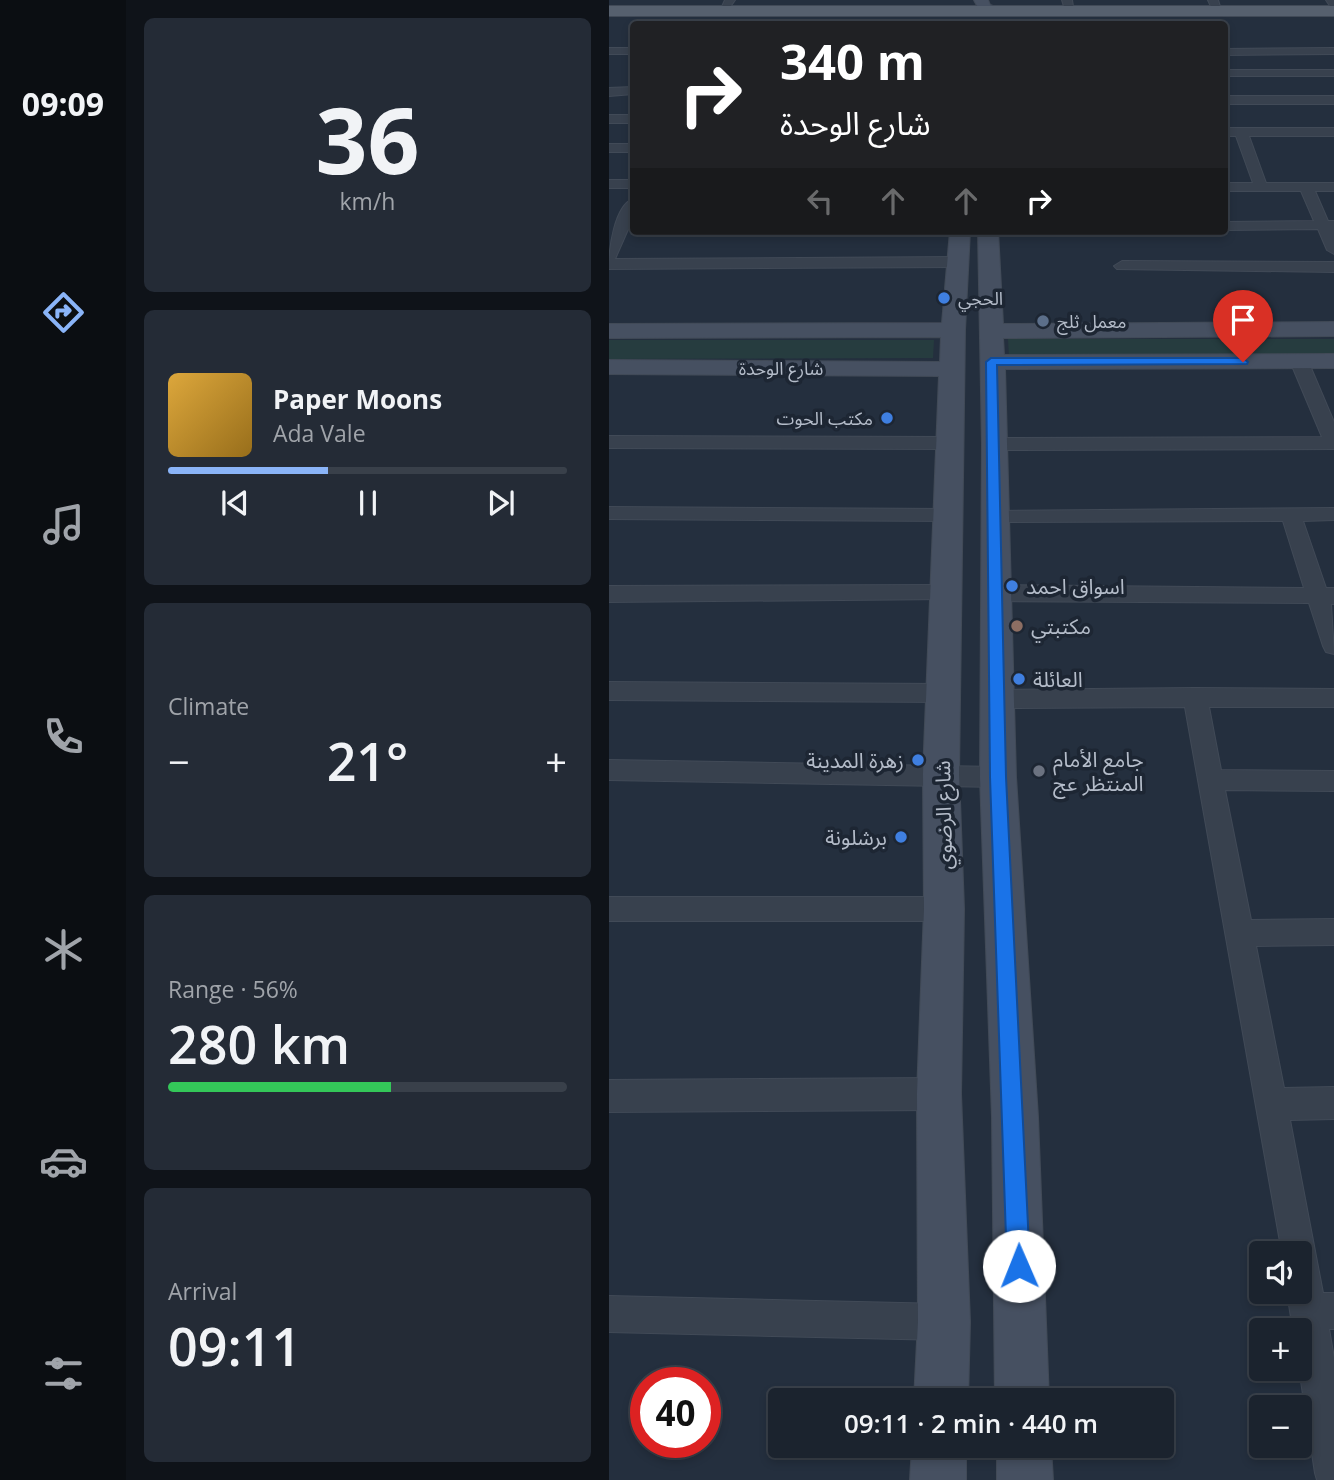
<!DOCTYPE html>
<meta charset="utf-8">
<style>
body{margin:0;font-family:"Open Sans","Noto Sans Arabic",sans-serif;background:#242b36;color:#f1f3f6;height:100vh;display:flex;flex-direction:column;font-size:26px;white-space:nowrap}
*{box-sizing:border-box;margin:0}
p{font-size:23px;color:#a0a4aa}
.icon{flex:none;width:38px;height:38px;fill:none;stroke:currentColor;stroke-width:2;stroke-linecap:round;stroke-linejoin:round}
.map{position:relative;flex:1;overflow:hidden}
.panel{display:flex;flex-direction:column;gap:18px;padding:18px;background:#0f1319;width:483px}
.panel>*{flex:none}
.guide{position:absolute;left:21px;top:21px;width:598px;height:214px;border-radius:7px;box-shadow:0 4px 10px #0003,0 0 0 2px #39404a;background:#202124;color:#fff;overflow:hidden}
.tools{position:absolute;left:640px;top:1241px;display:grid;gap:14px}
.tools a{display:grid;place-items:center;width:63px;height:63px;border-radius:7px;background:#1b232e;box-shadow:0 4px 10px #0003,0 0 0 2px #39404a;font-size:35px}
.speed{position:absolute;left:21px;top:1367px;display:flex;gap:14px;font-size:35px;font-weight:700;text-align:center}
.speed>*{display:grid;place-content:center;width:91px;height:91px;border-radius:50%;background:#1b232e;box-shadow:0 4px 10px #0003,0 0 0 2px #39404a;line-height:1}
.speed .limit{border:10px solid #d22;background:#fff;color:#111}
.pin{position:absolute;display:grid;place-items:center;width:60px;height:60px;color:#fff;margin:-72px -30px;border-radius:50% 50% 50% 0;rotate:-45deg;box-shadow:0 0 7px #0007}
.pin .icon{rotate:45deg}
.me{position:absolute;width:77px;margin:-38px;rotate:359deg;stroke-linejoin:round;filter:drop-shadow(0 0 5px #0008)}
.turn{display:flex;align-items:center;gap:24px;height:147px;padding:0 35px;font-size:32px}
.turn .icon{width:91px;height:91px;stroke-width:2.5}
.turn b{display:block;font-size:49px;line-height:60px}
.lanes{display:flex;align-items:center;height:66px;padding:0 35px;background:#0003;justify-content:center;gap:35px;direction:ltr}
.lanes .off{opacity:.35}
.big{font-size:52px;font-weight:600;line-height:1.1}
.panel .tile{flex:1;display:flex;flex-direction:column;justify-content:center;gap:10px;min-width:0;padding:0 24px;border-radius:10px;background:#242b36}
.panel .dial{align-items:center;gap:0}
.dial b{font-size:91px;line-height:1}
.song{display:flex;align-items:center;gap:21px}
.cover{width:84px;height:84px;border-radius:10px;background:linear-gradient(135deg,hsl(40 70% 55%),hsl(40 70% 35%))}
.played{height:7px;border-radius:4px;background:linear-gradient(90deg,#8ab4f8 40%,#39404a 40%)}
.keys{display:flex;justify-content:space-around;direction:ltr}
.heat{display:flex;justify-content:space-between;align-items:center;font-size:38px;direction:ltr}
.charge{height:10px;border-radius:5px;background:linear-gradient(90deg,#34c759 56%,#39404a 0)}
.trip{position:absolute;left:159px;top:1388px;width:406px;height:70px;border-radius:7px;background:#1b232e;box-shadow:0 4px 10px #0003,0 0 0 2px #39404a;font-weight:600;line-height:70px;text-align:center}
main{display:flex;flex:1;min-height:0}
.tabs{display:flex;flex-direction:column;width:126px;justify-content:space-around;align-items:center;background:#0b0e12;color:#a0a4aa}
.tabs .icon{width:49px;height:49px}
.tabs .on{color:#8ab4f8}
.tabs b{font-size:32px;color:#f1f3f6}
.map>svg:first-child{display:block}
.green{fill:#263c3f}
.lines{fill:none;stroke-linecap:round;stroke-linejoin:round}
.street-casing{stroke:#414a57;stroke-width:2}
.secondary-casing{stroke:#414a57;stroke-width:2}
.primary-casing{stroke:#414a57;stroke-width:2}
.street{fill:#38414e;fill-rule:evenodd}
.secondary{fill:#465061;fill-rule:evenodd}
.primary{fill:#56606e;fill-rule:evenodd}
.route{fill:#1a73e8;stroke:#114b97;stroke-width:2}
.shop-dot{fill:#3f7fe0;stroke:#1d2633;stroke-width:2.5}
.service-dot{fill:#5c6f8a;stroke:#1d2633;stroke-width:2.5}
.education-dot{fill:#8d6e63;stroke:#1d2633;stroke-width:2.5}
.worship-dot{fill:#6b7280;stroke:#1d2633;stroke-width:2.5}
.labels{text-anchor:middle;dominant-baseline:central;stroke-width:7;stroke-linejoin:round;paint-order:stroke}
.far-poi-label{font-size:18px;fill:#b4bcc9;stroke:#1d2633;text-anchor:start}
.far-street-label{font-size:18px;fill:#b4bcc9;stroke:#1d2633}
.poi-label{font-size:21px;fill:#b4bcc9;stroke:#1d2633;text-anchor:start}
.street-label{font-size:21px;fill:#b4bcc9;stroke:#1d2633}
</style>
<main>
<nav class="tabs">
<b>09:09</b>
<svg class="icon on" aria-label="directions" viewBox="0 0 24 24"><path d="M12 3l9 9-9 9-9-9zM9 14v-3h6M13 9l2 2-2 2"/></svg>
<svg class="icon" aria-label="music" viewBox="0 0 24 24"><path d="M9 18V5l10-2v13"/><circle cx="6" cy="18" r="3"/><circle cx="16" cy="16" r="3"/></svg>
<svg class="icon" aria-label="phone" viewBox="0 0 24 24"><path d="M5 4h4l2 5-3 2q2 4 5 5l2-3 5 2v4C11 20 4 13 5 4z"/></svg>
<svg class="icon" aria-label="climate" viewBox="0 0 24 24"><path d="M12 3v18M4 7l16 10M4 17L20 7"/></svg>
<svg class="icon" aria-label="car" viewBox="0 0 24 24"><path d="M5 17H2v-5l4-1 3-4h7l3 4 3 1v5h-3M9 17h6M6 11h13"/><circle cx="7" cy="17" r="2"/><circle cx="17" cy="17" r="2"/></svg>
<svg class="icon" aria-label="filters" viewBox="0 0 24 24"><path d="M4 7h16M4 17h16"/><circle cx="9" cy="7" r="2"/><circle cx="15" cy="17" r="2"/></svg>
</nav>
<section class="panel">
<div class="tile dial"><b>36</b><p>km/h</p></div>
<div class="tile">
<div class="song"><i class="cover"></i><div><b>Paper Moons</b><p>Ada Vale</p></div></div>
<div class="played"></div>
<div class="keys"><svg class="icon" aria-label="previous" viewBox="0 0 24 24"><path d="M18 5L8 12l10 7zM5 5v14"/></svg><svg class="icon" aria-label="pause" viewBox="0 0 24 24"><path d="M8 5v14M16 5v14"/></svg><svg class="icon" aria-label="next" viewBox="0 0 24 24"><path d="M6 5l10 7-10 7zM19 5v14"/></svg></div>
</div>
<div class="tile"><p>Climate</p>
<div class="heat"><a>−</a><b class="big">21°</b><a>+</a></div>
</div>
<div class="tile"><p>Range · 56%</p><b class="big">280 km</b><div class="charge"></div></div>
<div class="tile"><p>Arrival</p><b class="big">09:11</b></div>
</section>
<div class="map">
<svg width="725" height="1480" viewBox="0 0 725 1480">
<rect width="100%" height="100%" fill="#242f3e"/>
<path class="green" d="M 399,339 L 725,339 L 725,356 L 400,357 Z
M 0,340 L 325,340 L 324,358 L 0,359 Z"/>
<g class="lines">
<g class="street-casing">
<path id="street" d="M 116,0 L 126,0 L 116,14 L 111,11 Z
M 453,0 L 463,0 L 465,13 L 457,13 Z
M 599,0 L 609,0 L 613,13 L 605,13 Z
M 717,0 L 725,0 L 725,7 L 721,6 Z
M 0,48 L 24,48 L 24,54 L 0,54 Z
M 725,48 L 725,54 L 616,55 L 616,49 Z
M 616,70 L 725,70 L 725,76 L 616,76 Z
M 24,87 L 24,94 L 0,96 L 0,88 Z
M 616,96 L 725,96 L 725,104 L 616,104 Z
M 0,115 L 24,115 L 24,123 L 0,123 Z
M 616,128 L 725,128 L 725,136 L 640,136 L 657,183 L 725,183 L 725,191 L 706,191 L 719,221 L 725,221 L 725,254 L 718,250 L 709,229 L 616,230 L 616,222 L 705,221 L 692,191 L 616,191 L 616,183 L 644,183 L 627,136 L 616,136 Z
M 0,144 L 24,144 L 24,152 L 0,152 Z
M 0,180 L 24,180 L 24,188 L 0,188 Z
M 24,199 L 24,218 L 6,259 L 348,257 L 356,262 L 348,267 L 0,269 C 0,250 5,206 24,199 Z
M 513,261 L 725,262 L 725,272 L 508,269 L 505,266 Z
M 690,356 L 699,361 L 725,422 L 725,449 L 386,450 L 377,444 L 386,438 L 713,437 L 681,361 Z
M 0,436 L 342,437 L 351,443 L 342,449 L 0,448 Z
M 0,507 L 340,509 L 350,515 L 340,521 L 0,519 Z
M 725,508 L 725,520 L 694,521 L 717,588 L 725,588 L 725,604 L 722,604 L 725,654 L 717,652 L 714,646 L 700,603 L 385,601 L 377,598 L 374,593 L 377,588 L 385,585 L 695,588 L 674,521 L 377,522 L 374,517 L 377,512 L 384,511 Z
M 338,585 L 346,587 L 349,592 L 346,597 L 338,599 L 0,602 L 0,586 Z
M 0,682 L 335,684 L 343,687 L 347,693 L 343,699 L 335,702 L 0,700 Z
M 586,688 L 725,689 L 725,707 L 600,707 L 612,770 L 725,771 L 725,791 L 616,790 L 642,920 L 725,919 L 725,945 L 647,946 L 675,1088 L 725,1087 L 725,1119 L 681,1120 L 714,1293 L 725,1293 L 725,1329 L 720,1329 L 725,1358 L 725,1480 L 708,1480 L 706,1473 L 690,1368 L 691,1330 L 684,1330 L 678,1292 L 691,1292 L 691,1253 L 673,1253 L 576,707 L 388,708 L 380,705 L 376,699 L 380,693 L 388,690 Z
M 0,760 L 389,767 L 398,770 L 402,777 L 398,784 L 389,787 L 0,780 Z
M 0,897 L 335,897 L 345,900 L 349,909 L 345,918 L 335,921 L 0,921 Z
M 330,1078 L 341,1083 L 346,1094 L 341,1105 L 330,1110 L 0,1112 L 0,1080 Z
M 0,1296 L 335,1304 L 348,1309 L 353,1322 L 348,1335 L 335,1340 L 0,1332 Z"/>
</g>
<g class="secondary-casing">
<path id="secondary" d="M 365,0 L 379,0 L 381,5 L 399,11 L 392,15 L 371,11 Z
M 341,231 L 361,231 L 356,330 L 350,774 L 355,909 L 352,1094 L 361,1322 L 359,1400 L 305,1400 L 309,1322 L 308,1094 L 315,909 L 314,774 L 330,376 L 0,374 L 0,360 L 331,362 L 332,337 L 0,338 L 0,324 L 333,323 Z
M 369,231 L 389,231 L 394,324 L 725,322 L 725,336 L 394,338 L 395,355 L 725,354 L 725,368 L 396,369 L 407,777 L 429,1117 L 440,1400 L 386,1400 L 383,1117 L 371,777 L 373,444 Z
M 303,1446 L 357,1446 L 357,1480 L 301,1480 Z
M 388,1446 L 442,1446 L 444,1480 L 388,1480 Z"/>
</g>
<g class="primary-casing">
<path id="primary" d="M 0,6 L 725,6 L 725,16 L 0,16 Z"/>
</g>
<use href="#street" class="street"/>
<use href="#secondary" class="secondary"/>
<use href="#primary" class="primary"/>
</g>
<path class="route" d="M 634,358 L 639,362 L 638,364 L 388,365 L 397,777 L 421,1266 L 418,1274 L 410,1277 L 401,1274 L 398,1266 L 381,777 L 377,362 L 382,358 Z"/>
<g class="shop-dot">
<circle cx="335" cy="298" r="7"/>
<circle cx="278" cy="418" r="7"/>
<circle cx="403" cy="586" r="7"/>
<circle cx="410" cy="679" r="7"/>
<circle cx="309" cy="760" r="7"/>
<circle cx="292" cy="837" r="7"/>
</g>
<circle class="service-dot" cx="434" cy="321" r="7"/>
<circle class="education-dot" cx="408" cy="626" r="7"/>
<circle class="worship-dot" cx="430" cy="771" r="7"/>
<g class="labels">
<g class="far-poi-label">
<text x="349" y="298">الحجي</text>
<text x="448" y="321">معمل ثلج</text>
<text x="264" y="418" text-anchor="end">مكتب الحوت</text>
</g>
<g class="far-street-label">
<text x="172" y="368">شارع الوحدة</text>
</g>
<g class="poi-label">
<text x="417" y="586">اسواق احمد</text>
<text x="422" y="626">مكتبتي</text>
<text x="424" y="679">العائلة</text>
<text x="444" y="759">جامع الأمام<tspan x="444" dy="24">المنتظر عج</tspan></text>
<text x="295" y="760" text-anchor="end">زهرة المدينة</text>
<text x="278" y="837" text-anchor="end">برشلونة</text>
</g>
<g class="street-label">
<text transform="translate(334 815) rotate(-91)">شارع الرضوي</text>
</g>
</g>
</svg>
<div class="tools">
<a><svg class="icon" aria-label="sound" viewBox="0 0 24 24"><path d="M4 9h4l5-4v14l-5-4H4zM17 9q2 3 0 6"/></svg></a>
<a>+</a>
<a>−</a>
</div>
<div class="speed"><div class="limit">40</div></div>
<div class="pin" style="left:634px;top:362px;background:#d93025"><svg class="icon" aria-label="arrive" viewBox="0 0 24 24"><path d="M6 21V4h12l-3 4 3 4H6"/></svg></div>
<svg class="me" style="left:410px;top:1266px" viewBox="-20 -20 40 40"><circle r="19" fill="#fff"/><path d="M0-13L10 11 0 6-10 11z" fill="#1a73e8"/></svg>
<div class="trip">09:11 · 2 min · 440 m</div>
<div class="guide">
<div class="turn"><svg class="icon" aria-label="right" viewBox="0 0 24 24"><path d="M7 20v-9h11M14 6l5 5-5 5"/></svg><div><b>340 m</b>شارع الوحدة</div></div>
<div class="lanes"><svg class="icon off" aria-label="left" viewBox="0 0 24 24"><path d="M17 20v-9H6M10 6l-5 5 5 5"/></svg><svg class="icon off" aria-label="ahead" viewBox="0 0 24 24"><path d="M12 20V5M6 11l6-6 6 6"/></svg><svg class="icon off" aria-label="ahead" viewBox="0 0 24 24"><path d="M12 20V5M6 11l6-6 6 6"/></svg><svg class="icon" aria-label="right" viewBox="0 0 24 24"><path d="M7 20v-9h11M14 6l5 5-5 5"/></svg></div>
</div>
</div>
</main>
